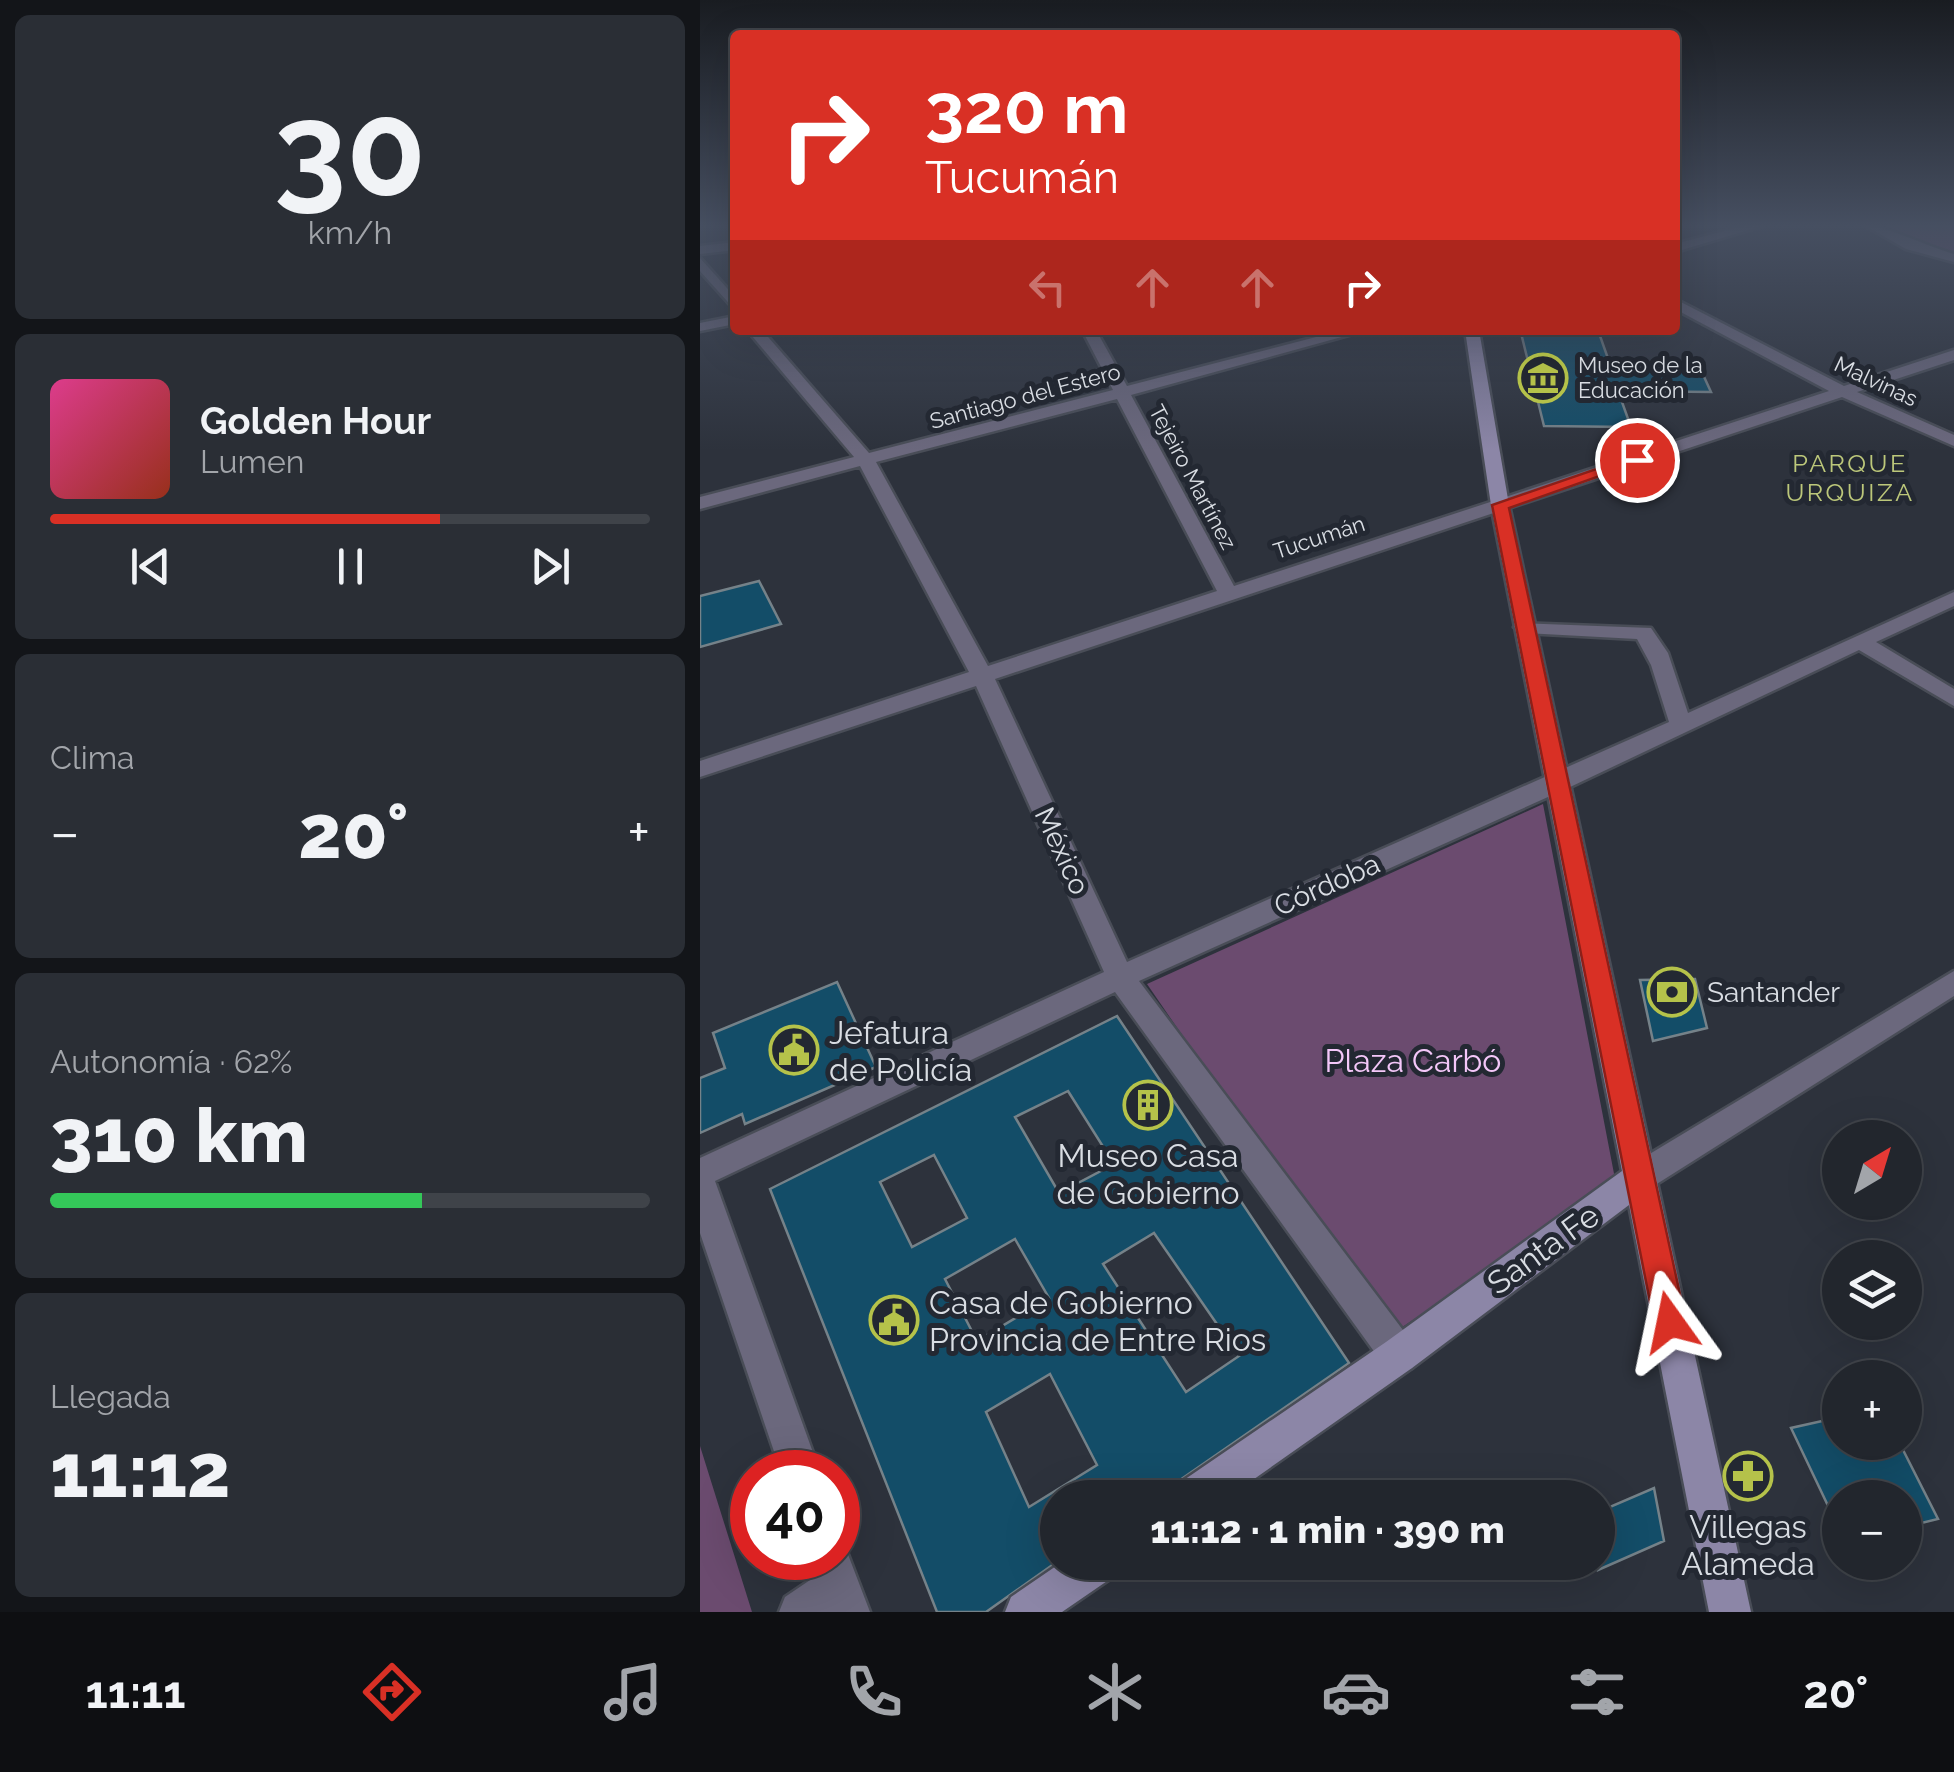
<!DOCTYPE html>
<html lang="es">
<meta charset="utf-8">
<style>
body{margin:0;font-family:Raleway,sans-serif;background:#2a2e35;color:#f1f3f6;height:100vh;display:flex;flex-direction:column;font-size:38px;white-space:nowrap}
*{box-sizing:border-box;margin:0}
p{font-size:32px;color:#a2a5aa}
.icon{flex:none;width:55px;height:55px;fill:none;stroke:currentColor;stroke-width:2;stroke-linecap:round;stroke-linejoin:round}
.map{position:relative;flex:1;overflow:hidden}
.panel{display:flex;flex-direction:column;gap:15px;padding:15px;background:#131519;width:700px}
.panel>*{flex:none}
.hud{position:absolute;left:30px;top:30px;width:950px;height:305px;border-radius:10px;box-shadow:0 10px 40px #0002,0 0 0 2px #3f4349;background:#d93025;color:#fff;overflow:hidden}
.needle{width:65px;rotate:38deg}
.fabs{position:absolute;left:1122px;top:1120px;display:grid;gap:20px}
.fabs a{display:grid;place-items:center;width:100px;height:100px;border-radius:50%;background:#22262d;box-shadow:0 10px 40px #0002,0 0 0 2px #3f4349;font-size:50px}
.speed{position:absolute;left:30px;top:1450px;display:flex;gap:20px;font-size:50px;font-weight:700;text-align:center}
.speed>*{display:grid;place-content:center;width:130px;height:130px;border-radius:50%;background:#22262d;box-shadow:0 10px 40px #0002,0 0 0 2px #3f4349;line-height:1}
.speed .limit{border:15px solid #d22;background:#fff;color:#111}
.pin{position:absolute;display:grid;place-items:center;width:85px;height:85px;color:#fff;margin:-42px;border:5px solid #fff;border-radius:50%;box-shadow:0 2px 10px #0007}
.me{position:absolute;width:110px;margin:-55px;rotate:348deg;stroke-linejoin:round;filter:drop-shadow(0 0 8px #0008)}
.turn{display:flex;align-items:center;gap:35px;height:210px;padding:0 30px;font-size:45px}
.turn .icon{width:130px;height:130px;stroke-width:2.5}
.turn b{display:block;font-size:70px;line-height:85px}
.lanes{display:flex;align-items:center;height:95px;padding:0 30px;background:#0003;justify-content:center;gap:50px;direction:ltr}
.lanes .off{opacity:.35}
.big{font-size:75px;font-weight:800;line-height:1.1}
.panel .widget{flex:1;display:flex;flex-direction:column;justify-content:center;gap:15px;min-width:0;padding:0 35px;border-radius:15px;background:#2a2e35}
.panel .dial{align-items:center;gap:0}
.dial b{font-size:130px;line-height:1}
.song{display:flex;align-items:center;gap:30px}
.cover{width:120px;height:120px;border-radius:15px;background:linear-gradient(135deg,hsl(330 70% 55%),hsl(10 70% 35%))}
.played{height:10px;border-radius:5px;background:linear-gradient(90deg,#d93025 65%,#3f4349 65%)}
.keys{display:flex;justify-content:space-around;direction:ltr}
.heat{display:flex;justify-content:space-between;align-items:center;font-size:55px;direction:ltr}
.charge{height:15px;border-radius:8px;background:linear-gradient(90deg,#34c759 62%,#3f4349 0)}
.trip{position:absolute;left:340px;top:1480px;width:575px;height:100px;border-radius:50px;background:#22262d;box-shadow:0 10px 40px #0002,0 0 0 2px #3f4349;font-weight:800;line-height:100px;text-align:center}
.tabs{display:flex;height:160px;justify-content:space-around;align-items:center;background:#0e0f12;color:#a2a5aa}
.tabs .icon{width:70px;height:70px}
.tabs .active{color:#d93025}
.tabs b{font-size:45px;color:#f1f3f6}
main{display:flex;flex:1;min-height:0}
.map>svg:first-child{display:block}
.green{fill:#6b4b6f}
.building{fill:#134d68;stroke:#758289;stroke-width:2.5;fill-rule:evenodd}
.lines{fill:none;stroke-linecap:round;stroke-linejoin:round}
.street-casing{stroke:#494d57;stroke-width:5}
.secondary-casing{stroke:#494d57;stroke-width:5}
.street{fill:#6b687d;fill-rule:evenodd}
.secondary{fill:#8c86a7;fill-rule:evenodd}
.route{fill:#d93025;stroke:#8d1f18;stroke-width:2.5}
.labels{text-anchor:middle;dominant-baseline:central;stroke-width:10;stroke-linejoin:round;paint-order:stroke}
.far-poi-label{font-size:22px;fill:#d9dde3;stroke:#232832;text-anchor:start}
.far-street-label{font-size:22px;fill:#d9dde3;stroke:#232832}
.far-neighbourhood-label{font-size:25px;letter-spacing:2.5px;fill:#bcc77a;stroke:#232832}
.street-label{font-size:28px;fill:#d9dde3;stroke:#232832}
.poi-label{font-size:28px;fill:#d9dde3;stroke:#232832;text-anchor:start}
.near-poi-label{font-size:32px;fill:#d9dde3;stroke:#232832;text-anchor:start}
.near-park-label{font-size:32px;fill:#f4c7f9;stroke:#232832}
.near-street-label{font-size:32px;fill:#d9dde3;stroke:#232832}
</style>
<main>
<section class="panel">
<div class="widget dial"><b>30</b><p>km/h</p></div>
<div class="widget">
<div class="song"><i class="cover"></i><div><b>Golden Hour</b><p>Lumen</p></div></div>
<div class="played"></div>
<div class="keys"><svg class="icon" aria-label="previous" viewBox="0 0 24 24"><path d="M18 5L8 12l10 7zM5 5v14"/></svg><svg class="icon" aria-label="pause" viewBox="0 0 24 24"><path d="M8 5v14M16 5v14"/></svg><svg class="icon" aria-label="next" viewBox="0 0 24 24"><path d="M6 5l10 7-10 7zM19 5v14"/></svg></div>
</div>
<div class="widget"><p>Clima</p>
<div class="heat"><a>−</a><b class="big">20°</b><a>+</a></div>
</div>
<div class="widget"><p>Autonomía · 62%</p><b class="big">310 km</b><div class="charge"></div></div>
<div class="widget"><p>Llegada</p><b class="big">11:12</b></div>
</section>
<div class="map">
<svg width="1254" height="1612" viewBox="0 0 1254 1612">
<rect width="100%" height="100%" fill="#2d323c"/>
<path class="green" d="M 1185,226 L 1254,226 L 1254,253 Z
M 843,804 L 916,1184 L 689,1336 L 447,984 Z
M 0,1446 L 52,1612 L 0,1612 Z"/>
<path class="building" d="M 821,333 L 899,333 L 911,367 L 1000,368 L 1011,392 L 918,391 L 931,427 L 844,426 Z
M 59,581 L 81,624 L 0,647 L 0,596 Z
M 995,979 L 1007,1028 L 953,1041 L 940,980 Z
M 137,982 L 176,1067 L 45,1124 L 42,1114 L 0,1133 L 0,1078 L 25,1068 L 13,1033 Z
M 417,1016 L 649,1363 L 454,1498 L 358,1498 L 358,1561 L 286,1612 L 237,1612 L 70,1189 ZM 368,1091 L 414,1164 L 359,1193 L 315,1117 ZM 234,1155 L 267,1218 L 212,1247 L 180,1182 ZM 454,1233 L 539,1356 L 486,1392 L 403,1264 ZM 315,1239 L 349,1298 L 277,1341 L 245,1279 ZM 350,1374 L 397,1465 L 329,1507 L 286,1412 Z
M 1140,1417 L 1140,1442 L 1199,1442 L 1238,1519 L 1205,1527 L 1205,1498 L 1140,1498 L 1140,1531 L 1091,1428 Z
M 954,1488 L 964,1541 L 898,1570 L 898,1512 Z"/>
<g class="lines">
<g class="street-casing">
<path id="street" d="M 1043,226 L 1062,226 L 975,252 L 975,244 Z
M 1166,226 C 1188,226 1228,247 1254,254 L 1254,262 L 1206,249 Z
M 35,242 L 35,250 L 0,254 L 0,246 Z
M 0,258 L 35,297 L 35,310 L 0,271 Z
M 975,299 L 1144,386 L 1254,350 L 1254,360 L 1157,392 L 1254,435 L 1254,446 L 1142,397 L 295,679 L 427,962 L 969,722 L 951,665 L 937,639 L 825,633 L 814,627 L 818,623 L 951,628 L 968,653 L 988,713 L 1254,592 L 1254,606 L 1176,642 L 1254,689 L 1254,706 L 1159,650 L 868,788 L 439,981 L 712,1342 L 717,1355 L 712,1368 L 699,1373 L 686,1368 L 415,992 L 15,1181 L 120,1472 L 81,1472 L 0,1233 L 0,1158 L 404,972 L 276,686 L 0,777 L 0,761 L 269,672 L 160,466 L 0,509 L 0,497 L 154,457 L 47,330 L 62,330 L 169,453 L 413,390 L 382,330 L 396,330 L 427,386 L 643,330 L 667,330 L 431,395 L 534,586 L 1129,391 L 975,309 ZM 417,399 L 517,591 L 288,666 L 176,462 Z
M 35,316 L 35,324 L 0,331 L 0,323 Z
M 1254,971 L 1254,996 L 952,1187 L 940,1191 L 928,1187 L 924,1177 L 928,1167 Z
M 138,1541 L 144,1544 L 170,1612 L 79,1612 L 85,1597 L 116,1576 L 110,1558 L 138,1558 Z"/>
</g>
<g class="secondary-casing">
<path id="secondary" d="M 765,330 L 779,330 L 809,505 L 1051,1612 L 1009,1612 L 929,1205 L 712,1368 L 527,1498 L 472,1498 L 478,1484 L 686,1342 L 922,1171 L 791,505 Z
M 362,1562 L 418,1562 L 413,1577 L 362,1612 L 305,1612 L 311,1597 Z"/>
</g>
<use href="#street" class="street"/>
<use href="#secondary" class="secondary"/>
</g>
<linearGradient id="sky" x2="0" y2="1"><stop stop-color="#191c21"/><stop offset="0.5" stop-color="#464f61"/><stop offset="1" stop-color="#464f61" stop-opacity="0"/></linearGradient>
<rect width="1254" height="451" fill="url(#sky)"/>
<path class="route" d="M 931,457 L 945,460 L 809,508 L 986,1322 L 982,1333 L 970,1338 L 958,1333 L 954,1322 L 792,505 Z"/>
<defs>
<g id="museum-ring" transform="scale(2.5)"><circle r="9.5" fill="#232832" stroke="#b5c24a" stroke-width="1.5"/><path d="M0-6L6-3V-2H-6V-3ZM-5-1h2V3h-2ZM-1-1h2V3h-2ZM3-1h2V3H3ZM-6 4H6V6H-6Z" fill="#b5c24a"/></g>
<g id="bank-ring" transform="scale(2.5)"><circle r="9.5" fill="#232832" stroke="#b5c24a" stroke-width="1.5"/><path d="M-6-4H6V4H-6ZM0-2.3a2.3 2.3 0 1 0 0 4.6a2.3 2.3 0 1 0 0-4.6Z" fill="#b5c24a"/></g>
<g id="civic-ring" transform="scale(2.5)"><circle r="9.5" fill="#232832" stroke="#b5c24a" stroke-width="1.5"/><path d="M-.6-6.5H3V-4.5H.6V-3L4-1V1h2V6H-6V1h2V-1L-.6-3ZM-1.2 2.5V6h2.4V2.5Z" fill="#b5c24a"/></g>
<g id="building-ring" transform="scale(2.5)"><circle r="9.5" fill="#232832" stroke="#b5c24a" stroke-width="1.5"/><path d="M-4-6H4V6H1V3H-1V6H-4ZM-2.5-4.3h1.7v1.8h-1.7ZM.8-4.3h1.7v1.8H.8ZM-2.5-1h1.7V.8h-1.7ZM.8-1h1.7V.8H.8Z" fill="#b5c24a"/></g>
<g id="pharmacy-ring" transform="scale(2.5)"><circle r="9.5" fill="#232832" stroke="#b5c24a" stroke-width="1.5"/><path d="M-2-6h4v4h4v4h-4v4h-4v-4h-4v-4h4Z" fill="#b5c24a"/></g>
</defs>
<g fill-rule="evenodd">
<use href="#museum-ring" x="843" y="378"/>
<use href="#bank-ring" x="972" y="992"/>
<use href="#civic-ring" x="94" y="1050"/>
<use href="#building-ring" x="448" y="1105"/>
<use href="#civic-ring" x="194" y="1320"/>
<use href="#pharmacy-ring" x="1048" y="1476"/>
</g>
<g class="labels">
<g class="far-poi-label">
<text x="878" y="365">Museo de la<tspan x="878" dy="25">Educación</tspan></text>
</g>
<g class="far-street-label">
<text transform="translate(1176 381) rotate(25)">Malvinas</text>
<text transform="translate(325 396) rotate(-15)">Santiago del Estero</text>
<text transform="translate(493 477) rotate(62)">Tejeiro Martínez</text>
<text transform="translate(619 537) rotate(-18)">Tucumán</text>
</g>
<g class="far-neighbourhood-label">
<text x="1150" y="463">PARQUE<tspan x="1150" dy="29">URQUIZA</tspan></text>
</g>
<g class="street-label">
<text transform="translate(362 851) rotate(65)">México</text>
<text transform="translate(627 885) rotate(-24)">Córdoba</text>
</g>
<g class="poi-label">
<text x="1007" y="992">Santander</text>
</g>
<g class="near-poi-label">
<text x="129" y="1032">Jefatura<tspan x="129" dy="37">de Policía</tspan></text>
<text x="448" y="1155" text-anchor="middle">Museo Casa<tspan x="448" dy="37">de Gobierno</tspan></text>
<text x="229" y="1302">Casa de Gobierno<tspan x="229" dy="37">Provincia de Entre Rios</tspan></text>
<text x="1048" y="1526" text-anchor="middle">Villegas<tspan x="1048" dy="37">Alameda</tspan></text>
</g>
<g class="near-park-label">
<text x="713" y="1060">Plaza Carbó</text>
</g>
<g class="near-street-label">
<text transform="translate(843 1249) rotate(-36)">Santa Fe</text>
</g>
</g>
</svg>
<div class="fabs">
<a><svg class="needle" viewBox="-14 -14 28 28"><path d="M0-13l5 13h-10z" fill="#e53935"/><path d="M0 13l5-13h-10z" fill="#a2a5aa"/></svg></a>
<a><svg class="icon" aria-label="layers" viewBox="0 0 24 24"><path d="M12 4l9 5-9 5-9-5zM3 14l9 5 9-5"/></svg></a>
<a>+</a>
<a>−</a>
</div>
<div class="speed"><div class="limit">40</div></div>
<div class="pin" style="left:937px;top:460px;background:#d93025"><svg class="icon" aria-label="arrive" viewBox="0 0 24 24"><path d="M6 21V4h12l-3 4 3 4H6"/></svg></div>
<svg class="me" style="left:970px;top:1322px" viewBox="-20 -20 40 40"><path d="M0-17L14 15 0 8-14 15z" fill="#d93025" stroke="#fff" stroke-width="4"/></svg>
<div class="trip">11:12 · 1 min · 390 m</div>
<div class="hud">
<div class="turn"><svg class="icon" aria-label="right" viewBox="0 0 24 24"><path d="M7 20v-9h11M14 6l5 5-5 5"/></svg><div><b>320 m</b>Tucumán</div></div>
<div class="lanes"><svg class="icon off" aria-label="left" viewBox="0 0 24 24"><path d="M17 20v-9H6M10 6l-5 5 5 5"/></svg><svg class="icon off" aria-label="ahead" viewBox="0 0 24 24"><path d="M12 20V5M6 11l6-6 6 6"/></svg><svg class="icon off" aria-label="ahead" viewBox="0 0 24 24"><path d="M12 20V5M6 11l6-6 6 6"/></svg><svg class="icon" aria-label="right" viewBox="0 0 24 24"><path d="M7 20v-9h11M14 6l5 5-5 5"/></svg></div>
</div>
</div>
</main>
<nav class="tabs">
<b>11:11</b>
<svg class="icon active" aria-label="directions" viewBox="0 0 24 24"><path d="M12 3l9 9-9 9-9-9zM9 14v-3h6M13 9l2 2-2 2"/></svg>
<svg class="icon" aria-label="music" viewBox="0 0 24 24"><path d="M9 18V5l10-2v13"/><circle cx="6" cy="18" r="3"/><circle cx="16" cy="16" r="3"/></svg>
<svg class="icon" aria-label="phone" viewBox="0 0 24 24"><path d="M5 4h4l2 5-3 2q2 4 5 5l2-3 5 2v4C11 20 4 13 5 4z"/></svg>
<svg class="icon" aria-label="climate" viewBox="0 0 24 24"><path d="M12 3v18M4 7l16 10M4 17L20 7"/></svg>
<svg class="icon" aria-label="car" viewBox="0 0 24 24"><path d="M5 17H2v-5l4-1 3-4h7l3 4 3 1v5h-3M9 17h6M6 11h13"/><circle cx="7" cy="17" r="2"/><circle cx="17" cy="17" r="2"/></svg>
<svg class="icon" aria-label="filters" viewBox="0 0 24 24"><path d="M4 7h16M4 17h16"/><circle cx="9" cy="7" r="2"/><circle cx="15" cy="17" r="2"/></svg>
<b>20°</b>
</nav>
